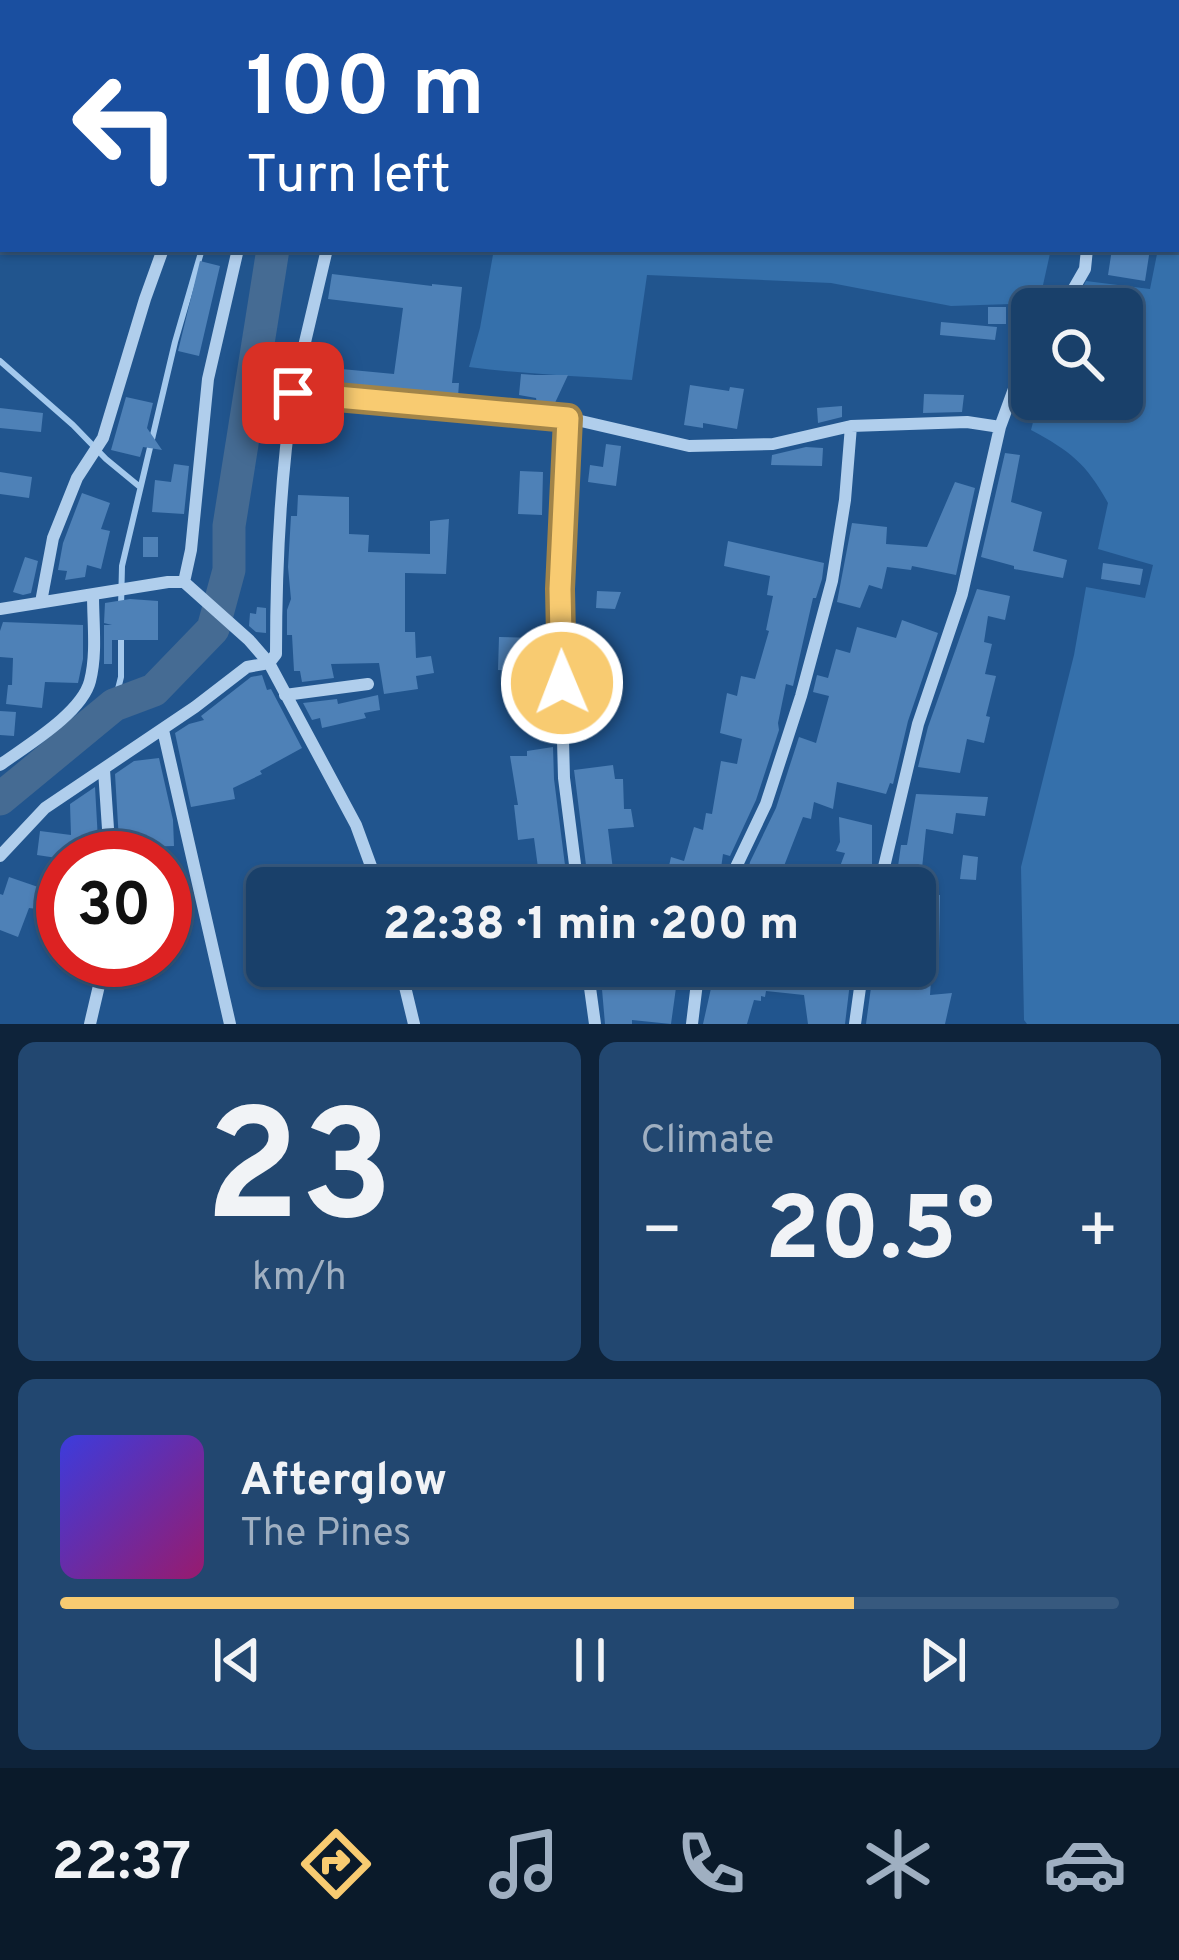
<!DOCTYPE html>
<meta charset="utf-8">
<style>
body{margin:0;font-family:Overpass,sans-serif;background:#224770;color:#f1f3f6;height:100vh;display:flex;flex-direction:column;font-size:45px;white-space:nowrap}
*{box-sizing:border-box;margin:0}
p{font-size:39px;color:#9fafc1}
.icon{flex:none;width:66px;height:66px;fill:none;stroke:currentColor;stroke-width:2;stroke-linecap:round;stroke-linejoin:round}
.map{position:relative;height:1024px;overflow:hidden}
.sheet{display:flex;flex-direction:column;gap:18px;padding:18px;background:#0e233a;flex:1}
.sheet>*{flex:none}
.hud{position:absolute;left:0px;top:0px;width:1179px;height:252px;box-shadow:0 3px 9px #0004,0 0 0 3px #37597e;background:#1a4fa0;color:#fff;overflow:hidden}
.controls{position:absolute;left:1011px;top:288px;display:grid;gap:24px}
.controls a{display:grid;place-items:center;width:132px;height:132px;border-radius:18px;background:#19406a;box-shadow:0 3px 9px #0004,0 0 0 3px #37597e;font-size:60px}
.speed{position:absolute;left:36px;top:831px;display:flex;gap:24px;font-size:60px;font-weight:700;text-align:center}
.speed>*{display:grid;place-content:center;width:156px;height:156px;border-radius:50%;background:#19406a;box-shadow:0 3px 9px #0004,0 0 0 3px #37597e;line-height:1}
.speed .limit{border:18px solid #d22;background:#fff;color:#111}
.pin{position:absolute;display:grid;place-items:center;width:102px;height:102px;color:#fff;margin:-51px;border-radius:24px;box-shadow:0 6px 18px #0006}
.me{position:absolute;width:132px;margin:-66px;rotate:359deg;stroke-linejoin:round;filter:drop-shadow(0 0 9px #0008)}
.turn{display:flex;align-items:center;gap:42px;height:252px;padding:0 48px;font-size:54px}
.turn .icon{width:156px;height:156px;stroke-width:2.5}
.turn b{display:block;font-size:84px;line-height:102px}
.big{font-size:90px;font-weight:800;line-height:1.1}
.sheet .widget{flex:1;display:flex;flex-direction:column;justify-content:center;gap:18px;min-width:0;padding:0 42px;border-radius:18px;background:#224770}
.sheet .dial{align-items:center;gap:0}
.dial b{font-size:156px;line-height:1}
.song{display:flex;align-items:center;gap:36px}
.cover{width:144px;height:144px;border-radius:18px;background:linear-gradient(135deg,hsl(240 70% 55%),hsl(320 70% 35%))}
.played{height:12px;border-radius:6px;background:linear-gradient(90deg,#f8cb71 75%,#37597e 75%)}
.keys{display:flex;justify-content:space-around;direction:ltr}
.heat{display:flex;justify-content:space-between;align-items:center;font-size:66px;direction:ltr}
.sheet .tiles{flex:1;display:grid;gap:18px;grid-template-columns:1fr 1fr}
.widget:last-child{grid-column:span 2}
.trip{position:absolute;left:246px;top:867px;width:690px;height:120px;border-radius:18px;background:#19406a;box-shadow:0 3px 9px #0004,0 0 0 3px #37597e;font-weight:800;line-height:120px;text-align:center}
.menu{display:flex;height:192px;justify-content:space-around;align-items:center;background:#0a1a2a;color:#9fafc1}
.menu .icon{width:84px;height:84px}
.menu .on{color:#f8cb71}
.menu b{font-size:54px;color:#f1f3f6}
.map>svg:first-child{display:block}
.green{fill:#3570ab}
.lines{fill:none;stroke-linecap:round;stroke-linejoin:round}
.stream{stroke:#a4c9ed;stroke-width:6}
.river{stroke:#456b93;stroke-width:33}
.building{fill:#4e81b7}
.street{stroke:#b0ceec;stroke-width:12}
.route-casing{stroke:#a18449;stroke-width:30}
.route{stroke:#f8cb71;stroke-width:21}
</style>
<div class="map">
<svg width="1179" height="1024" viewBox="0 0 1179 1024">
<rect width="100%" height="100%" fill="#21558e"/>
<path class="green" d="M 540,0 L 925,0 L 997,3 L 539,3 Z
M 1176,87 L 1179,87 L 1179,1024 L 1027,1024 L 1024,1020 L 1021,867 L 1074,655 L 1086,587 L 1145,598 L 1153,565 L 1098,549 L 1108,503 C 1086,463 1070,451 1031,430 L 1039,399 L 1122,399 L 1122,309 L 1072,309 L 1086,281 L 1150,289 L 1158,249 L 1176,249 Z
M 494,249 L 1051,249 L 1039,303 L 951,306 L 831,283 L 647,275 L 632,380 C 577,376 523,374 469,367 L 480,328 Z"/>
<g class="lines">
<path class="stream" d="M 152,0 L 152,3
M 279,3 L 280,0
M 0,361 L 73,425 L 106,459 L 140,487
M 121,607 L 122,566 L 175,342 L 202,249
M 114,705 L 121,677 L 121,632"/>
<path class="river" d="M 324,3 L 325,0
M 0,799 L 114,705 L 154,690 L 213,629 L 229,570 L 229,526 L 273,249"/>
</g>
<path class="building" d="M 1112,249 L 1150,249 L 1145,281 L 1108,275 Z
M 200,261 L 220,266 L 199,356 L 178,351 Z
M 332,274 L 432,286 L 432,284 L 462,287 L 452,383 L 459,383 L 458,397 L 306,384 L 310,366 L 394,374 L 403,308 L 328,299 Z
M 988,307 L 1006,307 L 1006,324 L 988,324 Z
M 941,322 L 997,327 L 995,340 L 940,335 Z
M 521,374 L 535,375 L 568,375 L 554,405 L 537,404 L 536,398 L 519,395 Z
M 690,385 L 729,391 L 730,387 L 744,389 L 737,429 L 703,423 L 703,428 L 684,425 Z
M 924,394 L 964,395 L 962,412 L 923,413 Z
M 126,397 L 153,403 L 147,428 L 162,450 L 143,447 L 140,457 L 111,450 Z
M 842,406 L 842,417 L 818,423 L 817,408 Z
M 0,408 L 43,413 L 41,432 L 0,428 Z
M 606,444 L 621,446 L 616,486 L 588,482 L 590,465 L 603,467 Z
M 806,447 L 823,448 L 822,466 L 771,465 L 772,455 Z
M 1005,453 L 1020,455 L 1011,502 L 1042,512 L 1033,551 L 1067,560 L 1063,578 L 1014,569 L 1014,566 L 981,557 Z
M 174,464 L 189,466 L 184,514 L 152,512 L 155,480 L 171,482 Z
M 520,471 L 543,472 L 542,515 L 518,514 Z
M 0,472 L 32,477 L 29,498 L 0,494 Z
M 955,482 L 975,488 L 956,575 L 912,566 L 911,570 L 887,567 L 882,589 L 869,585 L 860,608 L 837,602 L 852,523 L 887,527 L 886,544 L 927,547 Z
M 82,493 L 110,503 L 101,529 L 110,531 L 101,569 L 87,565 L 85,577 L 65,580 L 67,571 L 58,570 L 63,543 Z
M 298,495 L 349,497 L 349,534 L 369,535 L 368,552 L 430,554 L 430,521 L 449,519 L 446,574 L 405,573 L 405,632 L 415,632 L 416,658 L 431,656 L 434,673 L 416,676 L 418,689 L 384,694 L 379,663 L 331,664 L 334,678 L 302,682 L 300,671 L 294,671 L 292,635 L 287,635 L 287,610 L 291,599 L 288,567 L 291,516 L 297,516 Z
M 143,537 L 158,537 L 158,557 L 143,557 Z
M 728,541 L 824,563 L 822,579 L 816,598 L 813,598 L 793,686 L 786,684 L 778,723 L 779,730 L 756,800 L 730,856 L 723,854 L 721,868 L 714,881 L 708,879 L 705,888 L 664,888 L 671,857 L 684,861 L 694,827 L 703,830 L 706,813 L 712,814 L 721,761 L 737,764 L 742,739 L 720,733 L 727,693 L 737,696 L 741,676 L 755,679 L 769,631 L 766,630 L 773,596 L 767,595 L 770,576 L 724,566 Z
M 25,557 L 38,561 L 31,593 L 23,595 L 13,592 Z
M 1103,563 L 1143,569 L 1140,585 L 1101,579 Z
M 977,589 L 1010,596 L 1005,620 L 988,616 L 984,642 L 992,644 L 985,674 L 996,676 L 986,716 L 990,717 L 984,743 L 967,739 L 960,773 L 918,767 L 928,727 Z
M 597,591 L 621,592 L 615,609 L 596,608 Z
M 130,599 L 158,601 L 158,640 L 112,640 L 112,664 L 104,664 L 104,625 L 112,625 L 104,623 L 105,603 Z
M 257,607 L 266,608 L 266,633 L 256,632 L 249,626 L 250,613 L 256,614 Z
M 902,620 L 938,633 L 908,721 L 893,784 L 890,783 L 886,794 L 837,782 L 833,809 L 814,802 L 811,819 L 803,817 L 784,866 L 779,888 L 744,888 L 750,862 L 776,808 L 799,737 L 816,743 L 829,696 L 813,692 L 817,675 L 828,678 L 836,649 L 850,653 L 857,627 L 896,638 Z
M 3,622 L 83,625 L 83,659 L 78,683 L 45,682 L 42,708 L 6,704 L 8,685 L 12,685 L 13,658 L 0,657 L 0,631 Z
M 499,637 L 538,638 L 537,672 L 498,670 Z
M 262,675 L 267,690 L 271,689 L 302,748 L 260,771 L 262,774 L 233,788 L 235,799 L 191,807 L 175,733 L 189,724 L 204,720 L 201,716 L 251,677 Z
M 378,695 L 380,710 L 364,713 L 366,718 L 322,728 L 320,718 L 312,720 L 303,703 L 337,699 L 338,704 Z
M 0,711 L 16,712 L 14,736 L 0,735 Z
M 553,747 L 554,779 L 566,873 L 539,875 L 534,838 L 518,840 L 514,805 L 518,805 L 510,756 L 527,756 L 527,751 Z
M 159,758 L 173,820 L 174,846 L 139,847 L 140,858 L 120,858 L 115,774 L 134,761 Z
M 613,765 L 615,779 L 623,779 L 624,809 L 631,809 L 634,827 L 608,829 L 613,870 L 634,867 L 636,888 L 599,888 L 597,872 L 587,873 L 574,770 Z
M 95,787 L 99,858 L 57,858 L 37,855 L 40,831 L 71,835 L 70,804 Z
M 916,794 L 988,797 L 985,816 L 956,813 L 953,834 L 926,829 L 920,888 L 895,888 L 901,845 L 907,845 Z
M 839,817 L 872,825 L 872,874 L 868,888 L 832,888 L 845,853 L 836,851 L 840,842 Z
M 963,855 L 978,857 L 976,880 L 960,879 Z
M 9,877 L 41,888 L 41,884 L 63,887 L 63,912 L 29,908 L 18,937 L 0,930 L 0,894 L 3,895 Z
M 915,894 L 940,895 L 939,951 L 933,951 L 930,995 L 952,993 L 945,1024 L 866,1024 L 873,973 L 886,973 L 885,966 L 915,966 Z
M 600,966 L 645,966 L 647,981 L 650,966 L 679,966 L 671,1024 L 632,1020 L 632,1024 L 605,1024 Z
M 716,966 L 852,966 L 845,1024 L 808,1024 L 804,995 L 766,991 L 765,997 L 761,996 L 761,1001 L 754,1000 L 747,1024 L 703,1024 Z"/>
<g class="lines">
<path class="street" d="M 305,3 L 306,0
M 399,3 L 400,0
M 1125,3 L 1127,0
M 1062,309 L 1085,269 L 1087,249
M 293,393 L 327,249
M 568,418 L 559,589 L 564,778 L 578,888
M 184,582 L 191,550 L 208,379 L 238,249
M 41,602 L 53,538 L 77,478 L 103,438 L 145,299 L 163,249
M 0,609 L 168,582 L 184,582 L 249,640 L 269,663 L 356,825 L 379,888
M 269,663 L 276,654 C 276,566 280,480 293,393 L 568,418 L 689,446 L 773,444 L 851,426 L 967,422 L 1000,427
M 285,695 L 368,684
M 163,730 L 230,1024
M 0,765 C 26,746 82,713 90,681 C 97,654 93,623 93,595
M 104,770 L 110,858
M 0,856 L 45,808 L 195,707 L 247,667 L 269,663
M 726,888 L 766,804 L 801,696 L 832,581 L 845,500 L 851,426
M 879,888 L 918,724 L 962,594 L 1000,427 L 1015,386 L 1032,356
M 400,966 L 414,1024
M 587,966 L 595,1024
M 90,1024 L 105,960
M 692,1024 L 699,966
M 855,1024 L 863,966"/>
</g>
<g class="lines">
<g class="route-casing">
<path id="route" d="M 293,393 L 568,418 L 560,589 L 562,683"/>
</g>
<use href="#route" class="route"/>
</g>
</svg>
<div class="controls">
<a><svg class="icon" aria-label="search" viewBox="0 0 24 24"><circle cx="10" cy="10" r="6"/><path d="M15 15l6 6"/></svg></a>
</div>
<div class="speed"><div class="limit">30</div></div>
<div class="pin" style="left:293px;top:393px;background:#d93025"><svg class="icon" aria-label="arrive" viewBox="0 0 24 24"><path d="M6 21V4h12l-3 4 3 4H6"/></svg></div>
<svg class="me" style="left:562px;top:683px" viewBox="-20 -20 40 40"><circle r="17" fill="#f8cb71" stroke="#fff" stroke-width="3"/><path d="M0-11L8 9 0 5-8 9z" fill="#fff"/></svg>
<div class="trip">22:38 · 1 min · 200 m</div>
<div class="hud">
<div class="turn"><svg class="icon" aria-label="left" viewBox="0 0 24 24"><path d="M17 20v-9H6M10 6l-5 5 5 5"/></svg><div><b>100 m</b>Turn left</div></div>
</div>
</div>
<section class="sheet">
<div class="tiles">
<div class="widget dial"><b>23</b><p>km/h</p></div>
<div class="widget"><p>Climate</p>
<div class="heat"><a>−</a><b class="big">20.5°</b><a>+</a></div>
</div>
<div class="widget">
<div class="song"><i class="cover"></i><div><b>Afterglow</b><p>The Pines</p></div></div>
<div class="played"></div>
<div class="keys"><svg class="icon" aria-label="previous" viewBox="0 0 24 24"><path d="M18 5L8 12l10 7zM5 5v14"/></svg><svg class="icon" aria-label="pause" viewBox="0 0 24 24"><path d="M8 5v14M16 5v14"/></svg><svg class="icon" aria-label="next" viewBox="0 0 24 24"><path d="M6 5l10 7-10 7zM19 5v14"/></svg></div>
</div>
</div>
</section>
<nav class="menu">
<b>22:37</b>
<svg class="icon on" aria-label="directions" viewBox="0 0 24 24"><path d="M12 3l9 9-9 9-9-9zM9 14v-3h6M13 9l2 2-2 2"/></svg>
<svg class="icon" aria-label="music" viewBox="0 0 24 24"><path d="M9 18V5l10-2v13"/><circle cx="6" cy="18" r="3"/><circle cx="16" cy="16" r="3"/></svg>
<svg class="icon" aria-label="phone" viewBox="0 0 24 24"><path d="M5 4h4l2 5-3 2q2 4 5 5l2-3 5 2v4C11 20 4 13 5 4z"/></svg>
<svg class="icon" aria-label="climate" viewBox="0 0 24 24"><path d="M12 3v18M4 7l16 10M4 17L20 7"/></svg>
<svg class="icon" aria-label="car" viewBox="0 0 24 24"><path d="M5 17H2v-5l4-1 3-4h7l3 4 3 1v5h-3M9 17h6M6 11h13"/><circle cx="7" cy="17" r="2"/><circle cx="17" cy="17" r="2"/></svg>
</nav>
